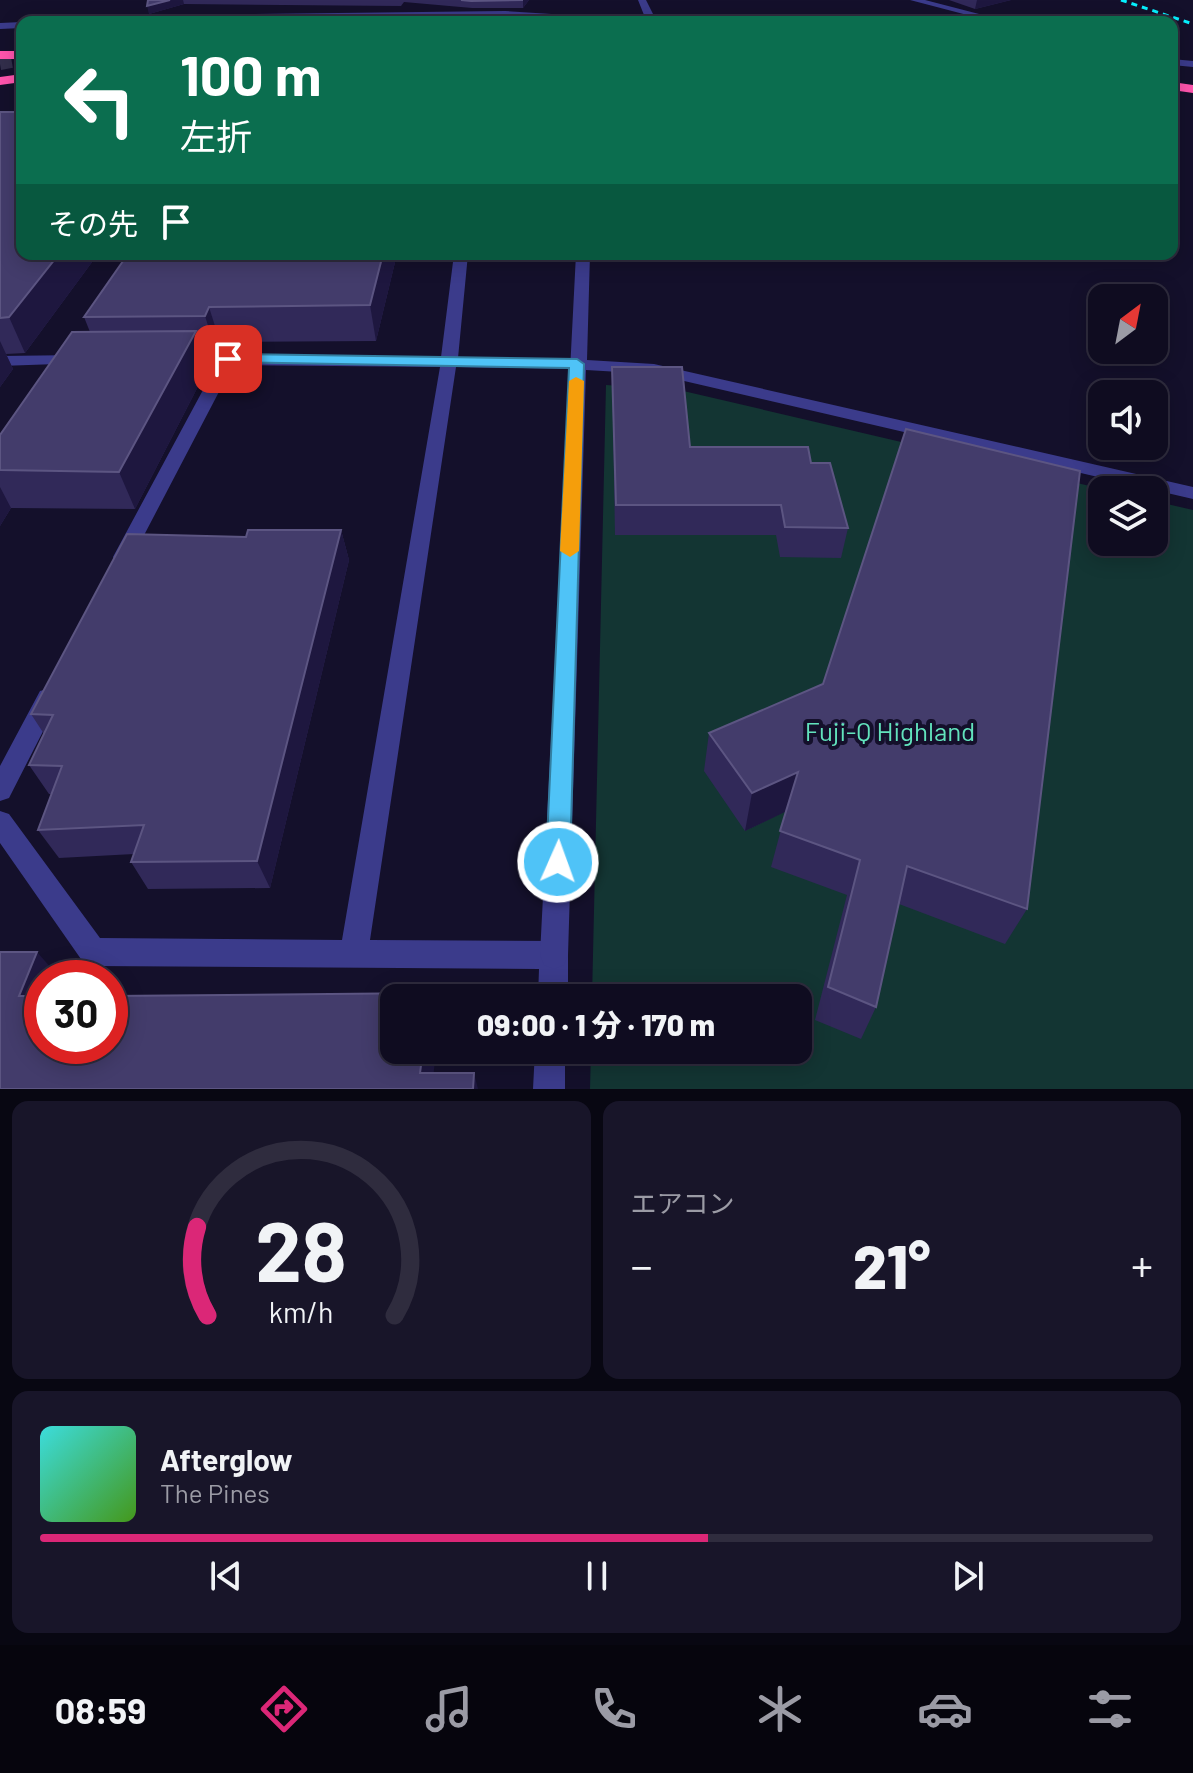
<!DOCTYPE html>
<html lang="ja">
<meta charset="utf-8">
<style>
body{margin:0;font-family:Barlow,"Noto Sans JP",sans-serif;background:#181529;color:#f1f3f6;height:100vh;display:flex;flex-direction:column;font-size:30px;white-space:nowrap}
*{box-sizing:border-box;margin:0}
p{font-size:26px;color:#9b9ba5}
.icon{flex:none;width:44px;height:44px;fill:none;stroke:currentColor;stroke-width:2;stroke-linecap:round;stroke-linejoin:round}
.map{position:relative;height:1089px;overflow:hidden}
.drawer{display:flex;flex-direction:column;gap:12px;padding:12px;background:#080712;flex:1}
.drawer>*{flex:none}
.top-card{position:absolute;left:16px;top:16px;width:1162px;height:244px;border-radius:16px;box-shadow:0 4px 20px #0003,0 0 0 2px #2f2c3e;background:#0b6e4f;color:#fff;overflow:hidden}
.needle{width:52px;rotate:32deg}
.tools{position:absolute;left:1088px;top:284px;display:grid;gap:16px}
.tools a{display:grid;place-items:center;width:80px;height:80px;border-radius:16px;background:#0f0c20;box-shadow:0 4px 20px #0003,0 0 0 2px #2f2c3e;font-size:40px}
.speed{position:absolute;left:24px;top:960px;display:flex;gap:16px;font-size:40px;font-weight:700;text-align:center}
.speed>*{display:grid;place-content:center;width:104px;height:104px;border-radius:50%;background:#0f0c20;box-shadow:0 4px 20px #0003,0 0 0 2px #2f2c3e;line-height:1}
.speed .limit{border:12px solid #d22;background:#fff;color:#111}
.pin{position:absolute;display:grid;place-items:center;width:68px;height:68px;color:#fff;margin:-34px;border-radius:16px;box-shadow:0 4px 12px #0006}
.me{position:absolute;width:88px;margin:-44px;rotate:2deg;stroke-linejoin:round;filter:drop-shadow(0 0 6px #0008)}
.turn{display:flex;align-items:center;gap:28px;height:168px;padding:0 32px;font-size:36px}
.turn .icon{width:104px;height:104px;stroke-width:2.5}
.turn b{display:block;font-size:56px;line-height:68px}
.then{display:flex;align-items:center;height:76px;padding:0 32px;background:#0003;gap:16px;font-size:30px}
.big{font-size:60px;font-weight:800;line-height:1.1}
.drawer .widget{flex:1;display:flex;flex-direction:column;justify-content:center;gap:12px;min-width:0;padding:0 28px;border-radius:16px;background:#181529}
.drawer .dial{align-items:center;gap:0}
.dial svg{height:208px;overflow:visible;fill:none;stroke:#2f2c3e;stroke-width:7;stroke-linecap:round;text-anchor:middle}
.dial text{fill:#f1f3f6;stroke:none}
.song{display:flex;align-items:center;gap:24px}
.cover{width:96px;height:96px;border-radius:12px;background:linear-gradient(135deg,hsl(180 70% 55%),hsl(100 70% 35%))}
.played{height:8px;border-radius:4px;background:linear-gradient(90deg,#db2777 60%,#2f2c3e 60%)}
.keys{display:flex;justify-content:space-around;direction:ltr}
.heat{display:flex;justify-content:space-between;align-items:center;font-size:44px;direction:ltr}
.drawer .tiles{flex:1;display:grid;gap:12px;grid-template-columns:1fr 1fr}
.widget:last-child{grid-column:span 2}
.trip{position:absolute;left:380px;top:984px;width:432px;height:80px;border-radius:16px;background:#0f0c20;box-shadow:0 4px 20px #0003,0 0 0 2px #2f2c3e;font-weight:800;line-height:80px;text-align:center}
.dock{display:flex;height:128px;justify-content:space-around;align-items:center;background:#06050d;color:#9b9ba5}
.dock .icon{width:56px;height:56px}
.dock .on{color:#db2777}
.dock b{font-size:36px;color:#f1f3f6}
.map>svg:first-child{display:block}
.green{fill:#133533}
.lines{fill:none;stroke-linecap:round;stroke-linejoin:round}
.highway-tunnel{stroke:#322e4b;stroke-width:12;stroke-dasharray:12 6;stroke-linecap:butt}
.lane{fill:#3b3b8b;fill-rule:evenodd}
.street{fill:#3b3b8b;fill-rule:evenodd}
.highway{fill:#ff55ae;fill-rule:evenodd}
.rail{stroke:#06f1ff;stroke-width:3;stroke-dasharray:6 5;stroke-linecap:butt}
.wall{fill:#312959}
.shaded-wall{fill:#1e173f}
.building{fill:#433c6b;stroke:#5c5582;stroke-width:2}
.route{fill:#4fc3f7;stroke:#337fa1;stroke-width:2}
.slow{fill:#f59e0b}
.labels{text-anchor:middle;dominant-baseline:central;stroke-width:8;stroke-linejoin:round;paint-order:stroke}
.park-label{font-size:26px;fill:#62e3bd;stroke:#14102b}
</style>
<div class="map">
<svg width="1193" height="1089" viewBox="0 0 1193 1089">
<rect width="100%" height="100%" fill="#14102b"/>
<path class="green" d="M 606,385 L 679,390 L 1107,490 L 1102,490 L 1102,542 L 1154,542 L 1154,501 L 1193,510 L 1193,1089 L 590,1089 L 591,1050 L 798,1050 L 798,998 L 592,998 Z"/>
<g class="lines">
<path class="highway-tunnel" d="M 0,64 L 22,60"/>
<path class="lane" d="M 454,254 L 468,254 L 458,358 L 577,359 L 585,364 L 577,369 L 456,367 L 370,940 L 554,941 L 564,945 L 568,955 L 568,998 L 538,998 L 539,969 L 93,966 L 83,962 L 0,843 L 0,811 L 9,814 L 100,938 L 342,940 L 440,367 L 233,365 L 130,562 L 116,562 L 113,557 L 217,364 L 180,364 L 172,359 L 174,356 L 441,357 Z
M 80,355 L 88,360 L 86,363 L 0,366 L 0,356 Z
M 48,689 L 56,691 L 60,698 L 9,798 L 0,801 L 0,766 L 40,691 Z
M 535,1050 L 565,1050 L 565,1089 L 533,1089 Z"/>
<path class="street" d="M 638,0 L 646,0 L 657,22 L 505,17 L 95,22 L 172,15 L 505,11 L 646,20 Z
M 910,0 L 925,0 L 1010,22 L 994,22 Z
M 22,22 L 22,28 L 0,29 L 0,23 Z
M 1172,59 L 1193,61 L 1193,67 L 1172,65 Z
M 576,254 L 590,254 L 587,360 L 654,364 L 1193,487 L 1193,499 L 654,374 L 586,370 L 568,955 L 564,965 L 554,969 L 544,965 L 540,955 Z"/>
<path class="highway" d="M 0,51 L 22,51 L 22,59 L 0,59 Z
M 22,74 L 22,82 L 0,85 L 0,77 Z
M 1172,82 L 1193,85 L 1193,93 L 1172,90 Z"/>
<path class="rail" d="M 1121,0 L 1193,24"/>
</g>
<path class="wall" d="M 148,0 L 529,0 L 523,8 L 472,8 L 404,2 L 401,6 L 184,4 L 149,14 Z
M 949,0 L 1011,0 L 975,9 Z
M 0,112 L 22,254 L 98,254 L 25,353 L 6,354 L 13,369 L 0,387 Z
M 397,254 L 376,341 L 220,342 L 216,351 L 202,351 L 208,367 L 135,509 L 11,508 L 0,526 L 0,435 L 90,332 L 84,317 Z
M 612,367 L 690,447 L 811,463 L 848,528 L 841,558 L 780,557 L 776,535 L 615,535 Z
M 341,530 L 349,560 L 270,888 L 148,889 L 131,862 L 134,854 L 59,858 L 38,830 L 52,794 L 49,794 L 29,765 L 44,734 L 31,714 L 246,537 Z
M 709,733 L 1027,909 L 1005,944 L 899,904 L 876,1007 L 861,1039 L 815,1020 L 847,895 L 771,867 L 786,811 L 745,831 L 704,771 Z"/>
<path class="shaded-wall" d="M 170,0 L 183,0 L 184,4 L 149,14 L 147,6 Z
M 523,0 L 529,0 L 523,8 Z
M 977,0 L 1011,0 L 975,9 Z
M 59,254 L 98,254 L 25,353 L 9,317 Z
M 383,254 L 397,254 L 376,341 L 370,305 Z
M 209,307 L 220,342 L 216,351 L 205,316 Z
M 196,331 L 208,367 L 135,509 L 119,472 Z
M 0,341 L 13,369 L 0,387 Z
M 0,487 L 11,508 L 0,526 Z
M 341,530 L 349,560 L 270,888 L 257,861 Z
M 798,772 L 789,810 L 745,831 L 752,793 Z
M 37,952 L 60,978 L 42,978 L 42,1020 L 19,996 Z
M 423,1050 L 436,1050 L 432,1089 L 420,1073 Z
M 474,1073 L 478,1089 L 473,1089 Z"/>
<path class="building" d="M 148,0 L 170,0 L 147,6 Z
M 461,0 L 523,0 L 471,1 Z
M 0,112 L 22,112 L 22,254 L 59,254 L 9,317 L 0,318 Z
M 128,254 L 383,254 L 370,305 L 209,307 L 205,316 L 84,317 Z
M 196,331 L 119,472 L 0,470 L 0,435 L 72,332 Z
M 612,367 L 682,367 L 690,447 L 808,447 L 811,463 L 830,463 L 848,528 L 785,527 L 781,505 L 616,505 Z
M 906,429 L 1080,471 L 1027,909 L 907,866 L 876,1007 L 828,987 L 860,860 L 780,831 L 798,772 L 752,793 L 709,733 L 823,684 Z
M 248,530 L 341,530 L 257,861 L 131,862 L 144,825 L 38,830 L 62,766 L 29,765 L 53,715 L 31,714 L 127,534 L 246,537 Z
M 0,952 L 37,952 L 19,996 L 42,996 L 42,1046 L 110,1046 L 110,996 L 430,993 L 429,998 L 394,998 L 394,1050 L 423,1050 L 420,1073 L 474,1073 L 473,1089 L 0,1089 Z"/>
<path class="route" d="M 228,354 L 577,359 L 584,364 L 570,862 L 566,870 L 558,873 L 549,870 L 546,862 L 569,368 L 222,362 L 222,355 Z"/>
<path class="slow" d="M 576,377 L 584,381 L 579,551 L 570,557 L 560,551 L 569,381 Z"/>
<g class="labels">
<g class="park-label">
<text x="890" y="730">Fuji-Q Highland</text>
</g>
</g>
</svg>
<div class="tools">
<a><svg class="needle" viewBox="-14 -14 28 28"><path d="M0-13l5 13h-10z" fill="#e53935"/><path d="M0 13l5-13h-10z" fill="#9b9ba5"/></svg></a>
<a><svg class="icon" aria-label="sound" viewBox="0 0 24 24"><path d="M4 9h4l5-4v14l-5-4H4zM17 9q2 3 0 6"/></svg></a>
<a><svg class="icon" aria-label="layers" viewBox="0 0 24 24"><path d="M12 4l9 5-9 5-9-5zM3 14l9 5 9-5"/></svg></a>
</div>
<div class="speed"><div class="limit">30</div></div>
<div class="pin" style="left:228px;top:359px;background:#d93025"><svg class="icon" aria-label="arrive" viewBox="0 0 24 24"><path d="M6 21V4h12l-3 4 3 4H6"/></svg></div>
<svg class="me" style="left:558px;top:862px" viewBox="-20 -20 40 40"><circle r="17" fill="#4fc3f7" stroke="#fff" stroke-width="3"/><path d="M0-11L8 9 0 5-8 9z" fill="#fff"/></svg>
<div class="trip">09:00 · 1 分 · 170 m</div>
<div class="top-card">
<div class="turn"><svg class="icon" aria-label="left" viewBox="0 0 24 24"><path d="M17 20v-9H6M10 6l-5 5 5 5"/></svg><div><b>100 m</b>左折</div></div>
<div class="then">その先<svg class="icon" aria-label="arrive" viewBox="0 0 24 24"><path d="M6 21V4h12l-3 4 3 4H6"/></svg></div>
</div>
</div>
<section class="drawer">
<div class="tiles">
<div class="widget dial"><svg viewBox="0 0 100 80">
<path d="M14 69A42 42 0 1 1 86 69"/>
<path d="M14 69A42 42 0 0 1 10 35" stroke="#db2777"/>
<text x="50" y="56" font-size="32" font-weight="700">28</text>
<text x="50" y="72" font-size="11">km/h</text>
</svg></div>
<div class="widget"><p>エアコン</p>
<div class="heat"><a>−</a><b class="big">21°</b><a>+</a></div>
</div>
<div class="widget">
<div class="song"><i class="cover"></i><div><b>Afterglow</b><p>The Pines</p></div></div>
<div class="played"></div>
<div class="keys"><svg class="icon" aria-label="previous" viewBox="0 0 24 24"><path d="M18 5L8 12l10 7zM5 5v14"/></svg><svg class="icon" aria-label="pause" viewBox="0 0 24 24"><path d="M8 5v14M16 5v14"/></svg><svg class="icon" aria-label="next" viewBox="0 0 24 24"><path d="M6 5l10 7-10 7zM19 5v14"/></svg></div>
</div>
</div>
</section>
<nav class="dock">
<b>08:59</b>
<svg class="icon on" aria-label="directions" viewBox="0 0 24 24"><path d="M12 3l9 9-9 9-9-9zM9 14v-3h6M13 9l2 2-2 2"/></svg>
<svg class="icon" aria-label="music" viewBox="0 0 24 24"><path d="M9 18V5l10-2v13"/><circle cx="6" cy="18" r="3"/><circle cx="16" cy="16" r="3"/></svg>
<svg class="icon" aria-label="phone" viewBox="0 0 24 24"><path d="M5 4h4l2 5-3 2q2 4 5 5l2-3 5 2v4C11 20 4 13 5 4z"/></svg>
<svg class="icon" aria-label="climate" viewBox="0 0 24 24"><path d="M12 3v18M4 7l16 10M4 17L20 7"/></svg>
<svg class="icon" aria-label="car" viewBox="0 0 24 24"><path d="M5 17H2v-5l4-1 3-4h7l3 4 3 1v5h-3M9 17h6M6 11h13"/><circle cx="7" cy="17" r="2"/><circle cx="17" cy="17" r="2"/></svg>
<svg class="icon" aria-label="filters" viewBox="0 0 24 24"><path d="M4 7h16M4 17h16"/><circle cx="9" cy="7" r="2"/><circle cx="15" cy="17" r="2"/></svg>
</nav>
